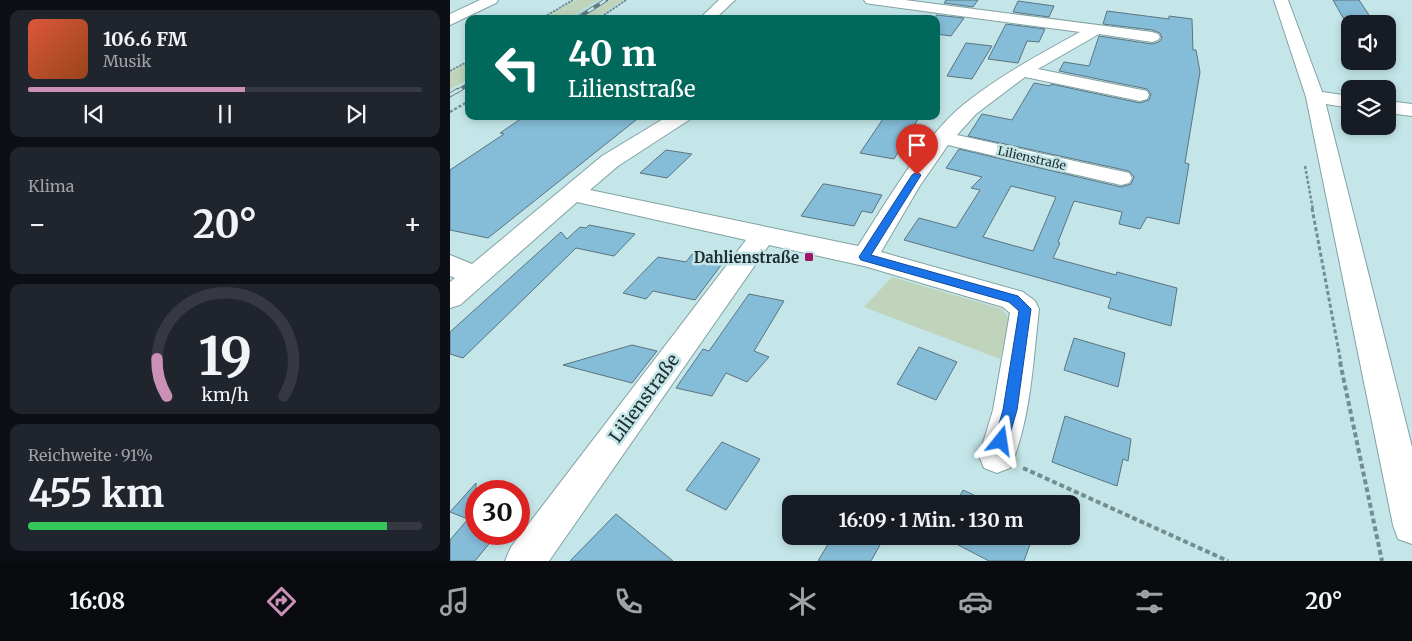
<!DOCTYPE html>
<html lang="de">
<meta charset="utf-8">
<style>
body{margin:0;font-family:Merriweather,serif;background:#20242c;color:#f1f3f6;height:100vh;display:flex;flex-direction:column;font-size:19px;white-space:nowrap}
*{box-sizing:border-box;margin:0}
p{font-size:16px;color:#9ea1a6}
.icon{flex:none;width:28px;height:28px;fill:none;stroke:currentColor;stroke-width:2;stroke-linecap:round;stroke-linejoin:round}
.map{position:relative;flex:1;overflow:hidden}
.drawer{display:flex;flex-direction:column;gap:10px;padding:10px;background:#0d0f14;width:450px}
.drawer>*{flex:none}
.hud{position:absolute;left:15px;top:15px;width:475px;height:105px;border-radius:10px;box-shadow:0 2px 8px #0003;background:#00695c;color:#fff;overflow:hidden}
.tools{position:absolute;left:891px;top:15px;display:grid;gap:10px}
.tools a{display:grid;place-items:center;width:55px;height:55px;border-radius:10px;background:#171b24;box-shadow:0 2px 8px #0003;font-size:25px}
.speed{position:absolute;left:15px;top:480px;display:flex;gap:10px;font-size:25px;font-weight:700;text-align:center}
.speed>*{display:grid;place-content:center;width:65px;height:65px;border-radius:50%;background:#171b24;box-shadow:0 2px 8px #0003;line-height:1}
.speed .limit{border:8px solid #d22;background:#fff;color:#111}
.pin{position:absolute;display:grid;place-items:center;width:42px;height:42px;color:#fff;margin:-51px -21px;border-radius:50% 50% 50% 0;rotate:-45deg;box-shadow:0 0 5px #0007}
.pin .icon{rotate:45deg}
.me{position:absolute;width:55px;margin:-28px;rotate:15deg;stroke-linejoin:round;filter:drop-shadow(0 0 4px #0008)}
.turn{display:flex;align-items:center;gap:18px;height:105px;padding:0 20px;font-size:22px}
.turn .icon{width:65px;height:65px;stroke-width:2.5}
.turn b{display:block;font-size:35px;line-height:42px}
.big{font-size:38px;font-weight:700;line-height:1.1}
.drawer .widget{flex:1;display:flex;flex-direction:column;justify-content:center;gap:8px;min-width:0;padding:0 18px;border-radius:10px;background:#20242c}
.drawer .dial{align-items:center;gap:0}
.dial svg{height:130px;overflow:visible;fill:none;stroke:#363941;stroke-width:7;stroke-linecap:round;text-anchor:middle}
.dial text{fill:#f1f3f6;stroke:none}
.song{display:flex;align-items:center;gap:15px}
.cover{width:60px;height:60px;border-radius:8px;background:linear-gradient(135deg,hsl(10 70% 55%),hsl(20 70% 35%))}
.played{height:5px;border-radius:2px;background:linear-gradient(90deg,#cb90b5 55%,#363941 55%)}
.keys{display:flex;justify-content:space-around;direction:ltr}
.heat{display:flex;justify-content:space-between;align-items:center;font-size:28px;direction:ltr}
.charge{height:8px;border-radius:4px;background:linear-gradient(90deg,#34c759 91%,#363941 0)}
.trip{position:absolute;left:332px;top:495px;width:298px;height:50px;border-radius:10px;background:#171b24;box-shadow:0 2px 8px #0003;font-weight:700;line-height:50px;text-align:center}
.dock{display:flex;height:80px;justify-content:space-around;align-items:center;background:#090b0e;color:#9ea1a6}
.dock .icon{width:35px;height:35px}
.dock .selected{color:#cb90b5}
.dock b{font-size:22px;color:#f1f3f6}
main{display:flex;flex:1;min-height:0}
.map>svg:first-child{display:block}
.built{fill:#b1dbdd}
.green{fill:#bfd4ba}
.building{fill:#85bcd7;stroke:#5b7480;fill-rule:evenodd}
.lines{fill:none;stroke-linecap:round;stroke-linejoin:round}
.minor-casing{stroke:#82a2a3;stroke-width:2}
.tertiary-casing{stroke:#82a2a3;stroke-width:2}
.path-far3{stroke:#758d8f;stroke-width:2;stroke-dasharray:2.5 1;stroke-linecap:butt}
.path-far2{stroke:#758d8f;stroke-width:2.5;stroke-dasharray:3 2;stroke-linecap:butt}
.path-far1{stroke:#758d8f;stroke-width:3;stroke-dasharray:4 2.5;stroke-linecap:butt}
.path{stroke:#758d8f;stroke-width:4;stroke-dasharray:5 3;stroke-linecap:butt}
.minor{fill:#fff;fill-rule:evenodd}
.tertiary{fill:#fff;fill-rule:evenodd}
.rail-far1-casing{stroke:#647a7b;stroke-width:4}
.rail-casing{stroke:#647a7b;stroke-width:4.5}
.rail-far1{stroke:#c4e6e8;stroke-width:2.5;stroke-dasharray:7;stroke-linecap:butt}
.rail{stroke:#c4e6e8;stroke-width:3;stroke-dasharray:9;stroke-linecap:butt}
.route{fill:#1a73e8;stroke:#114b97}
.poi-dot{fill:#9d1666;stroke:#c4e6e8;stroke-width:2}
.labels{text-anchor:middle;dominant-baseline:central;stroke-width:5;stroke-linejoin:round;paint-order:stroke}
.far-street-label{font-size:12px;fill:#212e2f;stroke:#c4e6e8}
.poi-label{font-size:15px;font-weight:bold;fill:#212e2f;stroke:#c4e6e8;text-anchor:end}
.near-street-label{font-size:18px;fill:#212e2f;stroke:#c4e6e8}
</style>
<main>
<section class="drawer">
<div class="widget">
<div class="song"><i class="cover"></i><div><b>106.6 FM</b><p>Musik</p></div></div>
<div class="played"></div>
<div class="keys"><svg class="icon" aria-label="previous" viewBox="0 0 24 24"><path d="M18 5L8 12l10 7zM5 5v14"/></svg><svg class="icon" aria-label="pause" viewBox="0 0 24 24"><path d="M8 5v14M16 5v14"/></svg><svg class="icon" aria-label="next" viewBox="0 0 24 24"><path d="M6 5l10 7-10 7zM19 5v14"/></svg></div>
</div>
<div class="widget"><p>Klima</p>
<div class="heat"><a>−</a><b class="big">20°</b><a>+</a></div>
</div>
<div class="widget dial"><svg viewBox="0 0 100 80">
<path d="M14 69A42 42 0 1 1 86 69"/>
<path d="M14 69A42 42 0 0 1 8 46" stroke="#cb90b5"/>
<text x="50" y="56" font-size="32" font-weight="700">19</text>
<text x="50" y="72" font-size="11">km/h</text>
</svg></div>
<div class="widget"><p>Reichweite · 91%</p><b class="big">455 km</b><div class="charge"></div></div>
</section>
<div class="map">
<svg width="962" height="561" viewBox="0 0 962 561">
<rect width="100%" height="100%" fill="#c4e6e8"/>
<path class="built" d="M 148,0 L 161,0 L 131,19 L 117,19 Z"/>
<path class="green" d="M 126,0 L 148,0 L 117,19 L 94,19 Z
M 161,0 L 173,0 L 144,19 L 131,19 Z
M 19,62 L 19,79 L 0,89 L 0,73 Z
M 442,277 L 552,309 L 560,320 L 550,359 L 414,307 Z"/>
<path class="building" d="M 496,0 L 528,0 L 523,7 L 494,3 Z
M 883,0 L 909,0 L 925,24 L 896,23 Z
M 568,1 L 604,6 L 599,17 L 563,12 Z
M 657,11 L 719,19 L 719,16 L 742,19 L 743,50 L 746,50 L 750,72 L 735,163 L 739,164 L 729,224 L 697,217 L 690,229 L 669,224 L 672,212 L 624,201 L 608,242 L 610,243 L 603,258 L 666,275 L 667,272 L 727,288 L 721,326 L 658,308 L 661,298 L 454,240 L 469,218 L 506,228 L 530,190 L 521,188 L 532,177 L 496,168 L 509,149 L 671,187 L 681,184 L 684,177 L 679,171 L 518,136 L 532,114 L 562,120 L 584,83 L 600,86 L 601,84 L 690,103 L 699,100 L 701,94 L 697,89 L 609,71 L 614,62 L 639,66 L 649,36 L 702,44 L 709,42 L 712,38 L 710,33 L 702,30 L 653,24 ZM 561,186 L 606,197 L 583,251 L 533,237 Z
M 486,15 L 514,18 L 501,36 L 486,34 Z
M 556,24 L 595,29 L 589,42 L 577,41 L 568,63 L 538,59 Z
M 516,43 L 542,46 L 522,79 L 497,76 Z
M 75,116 L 191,116 L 38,238 L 0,230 L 0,170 L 54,134 L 50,133 Z
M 435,116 L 470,116 L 444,159 L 410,153 Z
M 216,150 L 242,154 L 217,178 L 190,173 Z
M 373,184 L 375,184 L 432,195 L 422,213 L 412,211 L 404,226 L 351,216 Z
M 139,225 L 185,234 L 164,256 L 126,248 L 13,358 L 0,354 L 0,332 L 111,232 L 117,239 L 130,227 L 136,228 Z
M 243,253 L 275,260 L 245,300 L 203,291 L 196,299 L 173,293 L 208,257 L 236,262 Z
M 299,294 L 334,301 L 304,351 L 319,357 L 297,382 L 276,373 L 262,396 L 226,388 L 253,349 L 259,351 Z
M 624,338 L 675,353 L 668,387 L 614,370 Z
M 182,345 L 207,351 L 182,383 L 113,365 Z
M 469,347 L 507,362 L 486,400 L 447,384 Z
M 615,416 L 681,439 L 678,461 L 673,459 L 667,486 L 602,462 Z
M 272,442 L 310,459 L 276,510 L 236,490 Z
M 26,483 L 26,534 L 47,534 L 25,561 L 0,561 L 0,540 L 18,519 L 0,512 Z
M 513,490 L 543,504 L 506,504 Z
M 166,514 L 223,561 L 120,561 Z
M 383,536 L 435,536 L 421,561 L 368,561 Z
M 491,536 L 583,536 L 574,561 L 539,561 Z"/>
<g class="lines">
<g class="minor-casing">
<path id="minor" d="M 30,0 L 48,0 L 46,3 L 0,25 L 0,14 Z
M 269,0 L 285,0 L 265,19 L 249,19 Z
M 414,0 L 455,0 L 702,32 L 708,34 L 710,37 L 708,40 L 702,42 L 649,34 L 588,69 L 697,91 L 699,95 L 697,99 L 690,101 L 575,77 L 526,114 L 507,135 L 679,173 L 682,178 L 679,183 L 671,185 L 498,145 L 469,187 L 431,252 L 573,292 L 585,301 L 589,309 C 583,362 581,419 560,468 L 547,473 L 534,468 L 529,456 L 543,410 L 560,313 L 553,307 L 414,266 L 319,245 L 99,561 L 55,561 L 61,547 L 296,240 L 127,202 L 10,305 L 0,308 L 0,282 L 5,278 L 0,276 L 0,255 L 22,264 L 152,156 L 218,116 L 242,116 L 239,120 L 168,166 L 140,190 L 408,246 C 436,203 473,138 513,105 C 549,76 590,54 630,32 L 421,4 L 416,3 Z
M 865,91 L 900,96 L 900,108 L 858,101 L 856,97 L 858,93 Z
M 938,101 L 962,104 L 962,116 L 938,113 Z"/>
</g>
<g class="tertiary-casing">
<path id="tertiary" d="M 824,0 L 838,0 L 874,97 L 962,447 L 962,544 L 948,539 L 943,525 L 856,97 Z"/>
</g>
<path class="path-far3" d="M 91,19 L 123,0
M 148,19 L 176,0
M 0,71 L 19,61"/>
<path class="path-far2" d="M 0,112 L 19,101
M 855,166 L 863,210"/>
<path class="path-far1" d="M 862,208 L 891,363"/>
<path class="path" d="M 890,362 L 932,561
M 573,468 L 778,561"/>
<use href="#minor" class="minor"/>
<use href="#tertiary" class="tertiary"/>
<g class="rail-far1-casing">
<path id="rail-far1" d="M 126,19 L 156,0
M 6,92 L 19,84"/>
</g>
<g class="rail-casing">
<path id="rail" d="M 0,95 L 8,90"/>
</g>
<use href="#rail-far1" class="rail-far1"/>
<use href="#rail" class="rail"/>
</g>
<path class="route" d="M 467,172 L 471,175 L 421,255 L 568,296 L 581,309 L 567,410 L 558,441 L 556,445 L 551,447 L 546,445 L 544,441 L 553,410 L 569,311 L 559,302 L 411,260 L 409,257 L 462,175 Z"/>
<rect class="poi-dot" x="354" y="252" width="10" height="10" rx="2.5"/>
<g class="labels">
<g class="far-street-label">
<text transform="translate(582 158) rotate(13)">Lilienstraße</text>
</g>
<g class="poi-label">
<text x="349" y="257">Dahlienstraße</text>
</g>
<g class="near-street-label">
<text transform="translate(194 398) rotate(-54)">Lilienstraße</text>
</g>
</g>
</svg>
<div class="tools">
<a><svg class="icon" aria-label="sound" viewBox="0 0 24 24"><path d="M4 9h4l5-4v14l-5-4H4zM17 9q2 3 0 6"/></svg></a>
<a><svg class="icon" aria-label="layers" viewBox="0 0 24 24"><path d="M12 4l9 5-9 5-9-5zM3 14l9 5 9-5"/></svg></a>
</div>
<div class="speed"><div class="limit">30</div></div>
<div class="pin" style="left:467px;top:175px;background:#d93025"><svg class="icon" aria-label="arrive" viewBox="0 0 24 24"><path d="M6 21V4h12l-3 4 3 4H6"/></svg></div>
<svg class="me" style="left:551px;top:441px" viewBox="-20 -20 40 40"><path d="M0-17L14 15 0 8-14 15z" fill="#1a73e8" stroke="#fff" stroke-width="4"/></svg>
<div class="trip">16:09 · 1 Min. · 130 m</div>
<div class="hud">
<div class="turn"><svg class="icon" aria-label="left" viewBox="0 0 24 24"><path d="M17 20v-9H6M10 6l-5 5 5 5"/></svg><div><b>40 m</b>Lilienstraße</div></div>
</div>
</div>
</main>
<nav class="dock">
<b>16:08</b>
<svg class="icon selected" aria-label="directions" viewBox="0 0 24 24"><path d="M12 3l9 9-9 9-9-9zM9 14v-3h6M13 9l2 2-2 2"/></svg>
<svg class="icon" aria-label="music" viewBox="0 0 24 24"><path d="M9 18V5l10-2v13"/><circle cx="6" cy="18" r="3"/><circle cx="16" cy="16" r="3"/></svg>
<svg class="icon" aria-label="phone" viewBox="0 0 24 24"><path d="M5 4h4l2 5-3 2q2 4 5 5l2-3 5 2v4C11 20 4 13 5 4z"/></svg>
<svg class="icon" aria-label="climate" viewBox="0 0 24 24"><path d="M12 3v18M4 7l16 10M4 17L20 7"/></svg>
<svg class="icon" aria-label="car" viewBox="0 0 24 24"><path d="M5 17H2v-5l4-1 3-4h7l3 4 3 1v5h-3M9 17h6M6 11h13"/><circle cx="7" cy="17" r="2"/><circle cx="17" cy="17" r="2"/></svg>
<svg class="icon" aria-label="filters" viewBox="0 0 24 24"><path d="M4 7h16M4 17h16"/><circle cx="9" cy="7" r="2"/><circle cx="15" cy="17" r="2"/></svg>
<b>20°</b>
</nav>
